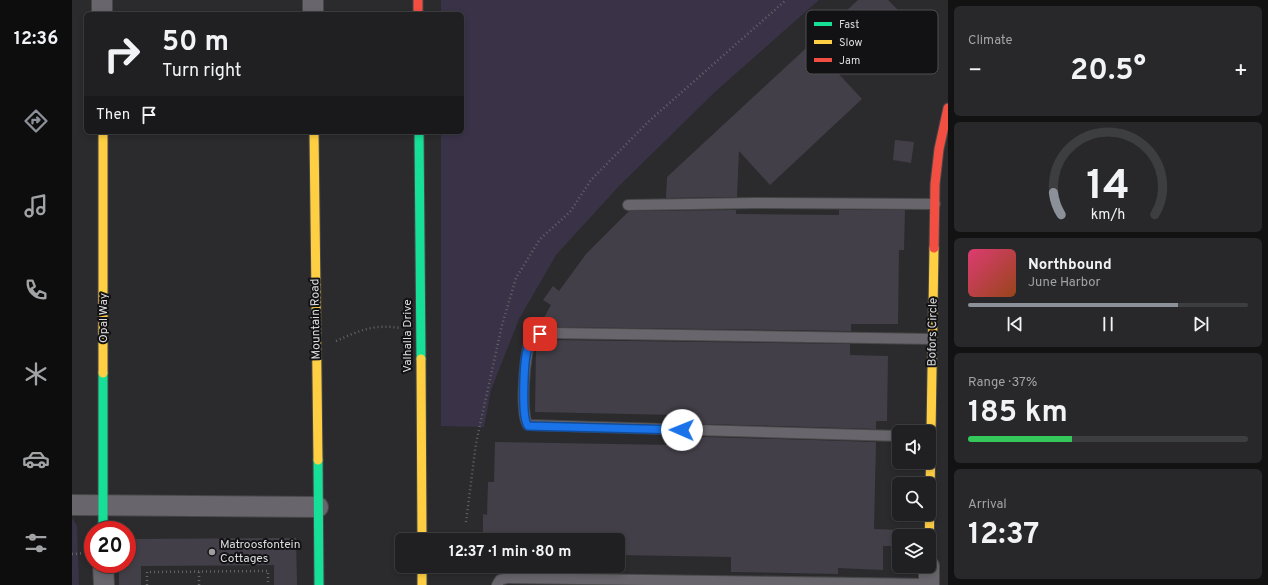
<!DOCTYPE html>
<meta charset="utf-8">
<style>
body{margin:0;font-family:Overpass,sans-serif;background:#28282a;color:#f1f3f6;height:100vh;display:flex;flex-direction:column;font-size:15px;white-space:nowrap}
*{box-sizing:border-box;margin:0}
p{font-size:13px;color:#a2a3a5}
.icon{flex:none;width:22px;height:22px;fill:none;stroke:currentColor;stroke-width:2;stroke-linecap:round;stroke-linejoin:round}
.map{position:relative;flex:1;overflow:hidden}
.side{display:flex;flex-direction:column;gap:6px;padding:6px;background:#121213;width:320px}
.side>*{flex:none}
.top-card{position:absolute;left:12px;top:12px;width:380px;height:122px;border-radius:6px;box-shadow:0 2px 6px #0003,0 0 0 1px #3d3e40;background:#202022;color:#f1f3f6;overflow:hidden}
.tools{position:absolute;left:820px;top:425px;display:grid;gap:8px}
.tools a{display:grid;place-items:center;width:44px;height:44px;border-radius:6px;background:#202022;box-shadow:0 2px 6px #0003,0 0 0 1px #3d3e40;font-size:20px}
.speed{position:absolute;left:12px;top:521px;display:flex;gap:8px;font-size:20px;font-weight:700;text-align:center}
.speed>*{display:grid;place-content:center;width:52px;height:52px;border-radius:50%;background:#202022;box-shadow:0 2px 6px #0003,0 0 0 1px #3d3e40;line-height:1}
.speed .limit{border:6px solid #d22;background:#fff;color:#111}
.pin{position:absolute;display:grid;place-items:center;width:34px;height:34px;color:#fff;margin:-17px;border-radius:8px;box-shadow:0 2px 6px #0006}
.me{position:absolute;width:44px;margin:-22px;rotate:271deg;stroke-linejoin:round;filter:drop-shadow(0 0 3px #0008)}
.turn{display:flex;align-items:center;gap:14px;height:84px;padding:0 12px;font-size:18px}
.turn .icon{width:52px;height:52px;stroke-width:2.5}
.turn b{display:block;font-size:28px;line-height:34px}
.then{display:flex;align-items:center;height:38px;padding:0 12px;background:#0003;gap:8px;font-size:15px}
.big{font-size:30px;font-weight:700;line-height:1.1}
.side .card{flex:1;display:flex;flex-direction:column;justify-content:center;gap:6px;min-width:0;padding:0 14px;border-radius:6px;background:#28282a}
.side .dial{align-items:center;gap:0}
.dial svg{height:104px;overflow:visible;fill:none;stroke:#3d3e40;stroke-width:7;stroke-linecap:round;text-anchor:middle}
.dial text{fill:#f1f3f6;stroke:none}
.song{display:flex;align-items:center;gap:12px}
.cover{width:48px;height:48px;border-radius:6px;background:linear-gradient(135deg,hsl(340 70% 55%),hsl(20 70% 35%))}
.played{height:4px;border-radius:2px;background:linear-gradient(90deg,#8c9099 75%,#3d3e40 75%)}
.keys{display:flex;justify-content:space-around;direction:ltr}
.heat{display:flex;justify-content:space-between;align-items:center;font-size:22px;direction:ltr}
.charge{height:6px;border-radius:3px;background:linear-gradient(90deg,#34c759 37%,#3d3e40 0)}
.trip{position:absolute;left:323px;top:533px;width:230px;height:40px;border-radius:6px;background:#202022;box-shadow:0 2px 6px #0003,0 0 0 1px #3d3e40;font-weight:700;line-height:40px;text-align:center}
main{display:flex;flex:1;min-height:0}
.tab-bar{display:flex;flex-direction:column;width:72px;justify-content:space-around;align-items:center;background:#0d0d0e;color:#a2a3a5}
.tab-bar .icon{width:28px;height:28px}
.tab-bar .on{color:#8c9099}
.tab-bar b{font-size:18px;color:#f1f3f6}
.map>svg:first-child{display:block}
.green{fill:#3a3348}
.building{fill:#433f48}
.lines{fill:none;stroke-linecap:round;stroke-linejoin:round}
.lane-casing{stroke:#474748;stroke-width:12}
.street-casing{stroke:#474748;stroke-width:22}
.fast-casing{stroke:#474748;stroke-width:11}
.slow-casing{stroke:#474748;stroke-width:11}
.jam-casing{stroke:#474748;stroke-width:11}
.path{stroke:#646367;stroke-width:2.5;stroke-dasharray:1 3;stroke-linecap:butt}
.lane{stroke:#68666c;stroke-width:10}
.street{stroke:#68666c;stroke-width:20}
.fast{stroke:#16e098;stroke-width:9}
.slow{stroke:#ffcf43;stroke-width:9}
.jam{stroke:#f24e42;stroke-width:9}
.route-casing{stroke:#114b97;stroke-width:10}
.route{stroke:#1a73e8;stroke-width:7}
.poi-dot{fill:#9e9da0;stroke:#121214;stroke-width:1.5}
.labels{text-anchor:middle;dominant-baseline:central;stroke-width:4;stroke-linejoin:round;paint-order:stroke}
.street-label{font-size:12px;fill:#dcdbde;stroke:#121214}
.poi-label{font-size:12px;fill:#dcdbde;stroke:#121214;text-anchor:start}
.key{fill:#121214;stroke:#4f4e51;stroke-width:1}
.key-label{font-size:11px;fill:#dcdbde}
</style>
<main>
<nav class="tab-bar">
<b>12:36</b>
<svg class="icon on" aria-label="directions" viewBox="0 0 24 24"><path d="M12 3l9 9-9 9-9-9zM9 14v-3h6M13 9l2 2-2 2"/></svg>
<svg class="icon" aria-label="music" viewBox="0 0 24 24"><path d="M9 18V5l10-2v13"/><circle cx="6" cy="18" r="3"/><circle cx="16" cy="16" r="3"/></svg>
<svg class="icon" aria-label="phone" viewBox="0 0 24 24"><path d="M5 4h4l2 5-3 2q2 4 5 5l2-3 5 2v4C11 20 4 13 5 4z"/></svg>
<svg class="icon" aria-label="climate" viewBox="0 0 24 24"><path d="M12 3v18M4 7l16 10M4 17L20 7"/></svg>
<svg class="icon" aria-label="car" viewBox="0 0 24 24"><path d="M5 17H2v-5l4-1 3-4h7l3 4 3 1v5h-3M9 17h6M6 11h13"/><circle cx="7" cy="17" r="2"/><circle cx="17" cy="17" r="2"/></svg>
<svg class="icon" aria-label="filters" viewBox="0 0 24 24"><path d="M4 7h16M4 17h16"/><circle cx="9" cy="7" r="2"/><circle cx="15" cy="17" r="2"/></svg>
</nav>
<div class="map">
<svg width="876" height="585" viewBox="0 0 876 585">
<rect width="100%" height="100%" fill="#2b2a2d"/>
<path class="green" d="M 369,0 L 747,0 L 644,91 L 547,186 L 484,255 L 447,319 L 419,390 L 412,427 L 369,426 L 369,132 L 390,132 L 390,14 L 369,14 Z
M 0,518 L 5,526 L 7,585 L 0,585 Z"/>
<path class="building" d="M 786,0 L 816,0 L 829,13 L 765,72 L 790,99 L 698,185 L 667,151 L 665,197 L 594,198 L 595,177 Z
M 823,140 L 842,142 L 839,163 L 821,160 Z
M 664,210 L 664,214 L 767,215 L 767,210 L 833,210 L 832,250 L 827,250 L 826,324 L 779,324 L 779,331 L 479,327 L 481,323 L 469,323 L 479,305 L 471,300 L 481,286 L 487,291 L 514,254 L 557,211 Z
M 478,340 L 778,344 L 778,355 L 816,356 L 815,421 L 804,421 L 804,429 L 604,423 L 604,415 L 463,412 L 464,347 L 469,341 Z
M 603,436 L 804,442 L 802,529 L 827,530 L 827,546 L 811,546 L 811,570 L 766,568 L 766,574 L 659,572 L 659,557 L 546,555 L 546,540 L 411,540 L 411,514 L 415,515 L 416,482 L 422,482 L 423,442 L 603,445 Z
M 224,538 L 225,585 L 202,585 L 202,565 L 69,566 L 69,585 L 47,585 L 47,564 L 55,564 L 55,539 Z"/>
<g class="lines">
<g class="lane-casing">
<path id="lane" d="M 556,205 L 682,203 L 863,204
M 827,436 L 456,425 C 448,416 452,349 460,338 C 464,334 472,333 478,333 L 860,339
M 425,585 L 428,580 L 435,578 L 857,584"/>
</g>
<g class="street-casing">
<path id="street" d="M 30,0 L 30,14
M 241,0 L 241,14
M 0,505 L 246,507
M 31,564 L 32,585
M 857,585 L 857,566"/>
</g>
<g class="fast-casing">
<path id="fast" d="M 347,132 L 349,359
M 31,373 L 31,530
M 246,460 L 247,585"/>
</g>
<g class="slow-casing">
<path id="slow" d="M 31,132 L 31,373
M 242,132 L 246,460
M 349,359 L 350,540
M 857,556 L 862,248
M 350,566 L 350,585"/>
</g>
<g class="jam-casing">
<path id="jam" d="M 346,0 L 346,14
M 862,248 L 863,184 L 867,149 L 876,108"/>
</g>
<path class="path" d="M 264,341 C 289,330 301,324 329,328
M 394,522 L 404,443 L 430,325 L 444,278 L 468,239 L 498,212 L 519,180 L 576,122 L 714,0
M 0,554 L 14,553
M 127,572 L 127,585
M 75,585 L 75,572 L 196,571 L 196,585"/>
<use href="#lane" class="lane"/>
<use href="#street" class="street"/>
<use href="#fast" class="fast"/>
<use href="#slow" class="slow"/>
<use href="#jam" class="jam"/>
</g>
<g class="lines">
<g class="route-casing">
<path id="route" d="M 468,334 C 461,338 457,343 455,351 C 452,362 449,418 456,426 L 610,430"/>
</g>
<use href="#route" class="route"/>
</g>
<circle class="poi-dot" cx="140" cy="552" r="4"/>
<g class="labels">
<g class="street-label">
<text transform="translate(32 318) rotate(-90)">Opal Way</text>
<text transform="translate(244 319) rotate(-91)">Mountain Road</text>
<text transform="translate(861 332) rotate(-89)">Bofors Circle</text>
<text transform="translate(336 336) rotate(-90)">Valhalla Drive</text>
</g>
<g class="poi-label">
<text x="148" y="545">Matroosfontein<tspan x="148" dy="14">Cottages</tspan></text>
</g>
</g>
<rect x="734" y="10" width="132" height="64" rx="6" class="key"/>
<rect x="742" y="22" width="18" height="4" fill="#16e098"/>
<rect x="742" y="40" width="18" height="4" fill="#ffcf43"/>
<rect x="742" y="58" width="18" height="4" fill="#f24e42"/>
<g class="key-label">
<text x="767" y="28">Fast</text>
<text x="767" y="46">Slow</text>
<text x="767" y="64">Jam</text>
</g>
</svg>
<div class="tools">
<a><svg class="icon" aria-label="sound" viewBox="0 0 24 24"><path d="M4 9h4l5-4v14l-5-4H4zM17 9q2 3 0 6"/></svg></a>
<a><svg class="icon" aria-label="search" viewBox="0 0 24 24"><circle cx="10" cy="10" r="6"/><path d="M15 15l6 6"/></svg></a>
<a><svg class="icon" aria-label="layers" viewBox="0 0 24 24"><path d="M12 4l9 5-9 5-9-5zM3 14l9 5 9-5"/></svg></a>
</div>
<div class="speed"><div class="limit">20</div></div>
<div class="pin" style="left:468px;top:334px;background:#d93025"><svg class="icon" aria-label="arrive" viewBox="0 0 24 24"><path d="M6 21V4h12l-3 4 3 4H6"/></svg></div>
<svg class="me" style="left:610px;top:430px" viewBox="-20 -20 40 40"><circle r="19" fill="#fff"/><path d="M0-13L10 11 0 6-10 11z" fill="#1a73e8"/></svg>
<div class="trip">12:37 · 1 min · 80 m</div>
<div class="top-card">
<div class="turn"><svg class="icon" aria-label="right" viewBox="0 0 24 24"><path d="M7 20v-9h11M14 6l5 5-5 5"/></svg><div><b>50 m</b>Turn right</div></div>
<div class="then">Then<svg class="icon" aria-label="arrive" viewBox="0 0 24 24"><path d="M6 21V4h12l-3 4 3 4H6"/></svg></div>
</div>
</div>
<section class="side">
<div class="card"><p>Climate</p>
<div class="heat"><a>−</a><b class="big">20.5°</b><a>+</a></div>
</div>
<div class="card dial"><svg viewBox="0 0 100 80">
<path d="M14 69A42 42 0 1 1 86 69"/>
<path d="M14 69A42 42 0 0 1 8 52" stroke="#8c9099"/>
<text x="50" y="56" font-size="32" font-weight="700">14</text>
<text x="50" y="72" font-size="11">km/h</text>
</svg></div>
<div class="card">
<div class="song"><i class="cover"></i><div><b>Northbound</b><p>June Harbor</p></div></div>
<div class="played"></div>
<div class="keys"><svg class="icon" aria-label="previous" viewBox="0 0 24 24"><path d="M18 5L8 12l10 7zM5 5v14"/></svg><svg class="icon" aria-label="pause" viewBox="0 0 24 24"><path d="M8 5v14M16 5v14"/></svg><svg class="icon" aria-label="next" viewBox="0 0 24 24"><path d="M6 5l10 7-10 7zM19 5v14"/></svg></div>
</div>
<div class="card"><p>Range · 37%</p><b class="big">185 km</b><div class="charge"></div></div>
<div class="card"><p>Arrival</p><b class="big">12:37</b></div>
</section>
</main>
